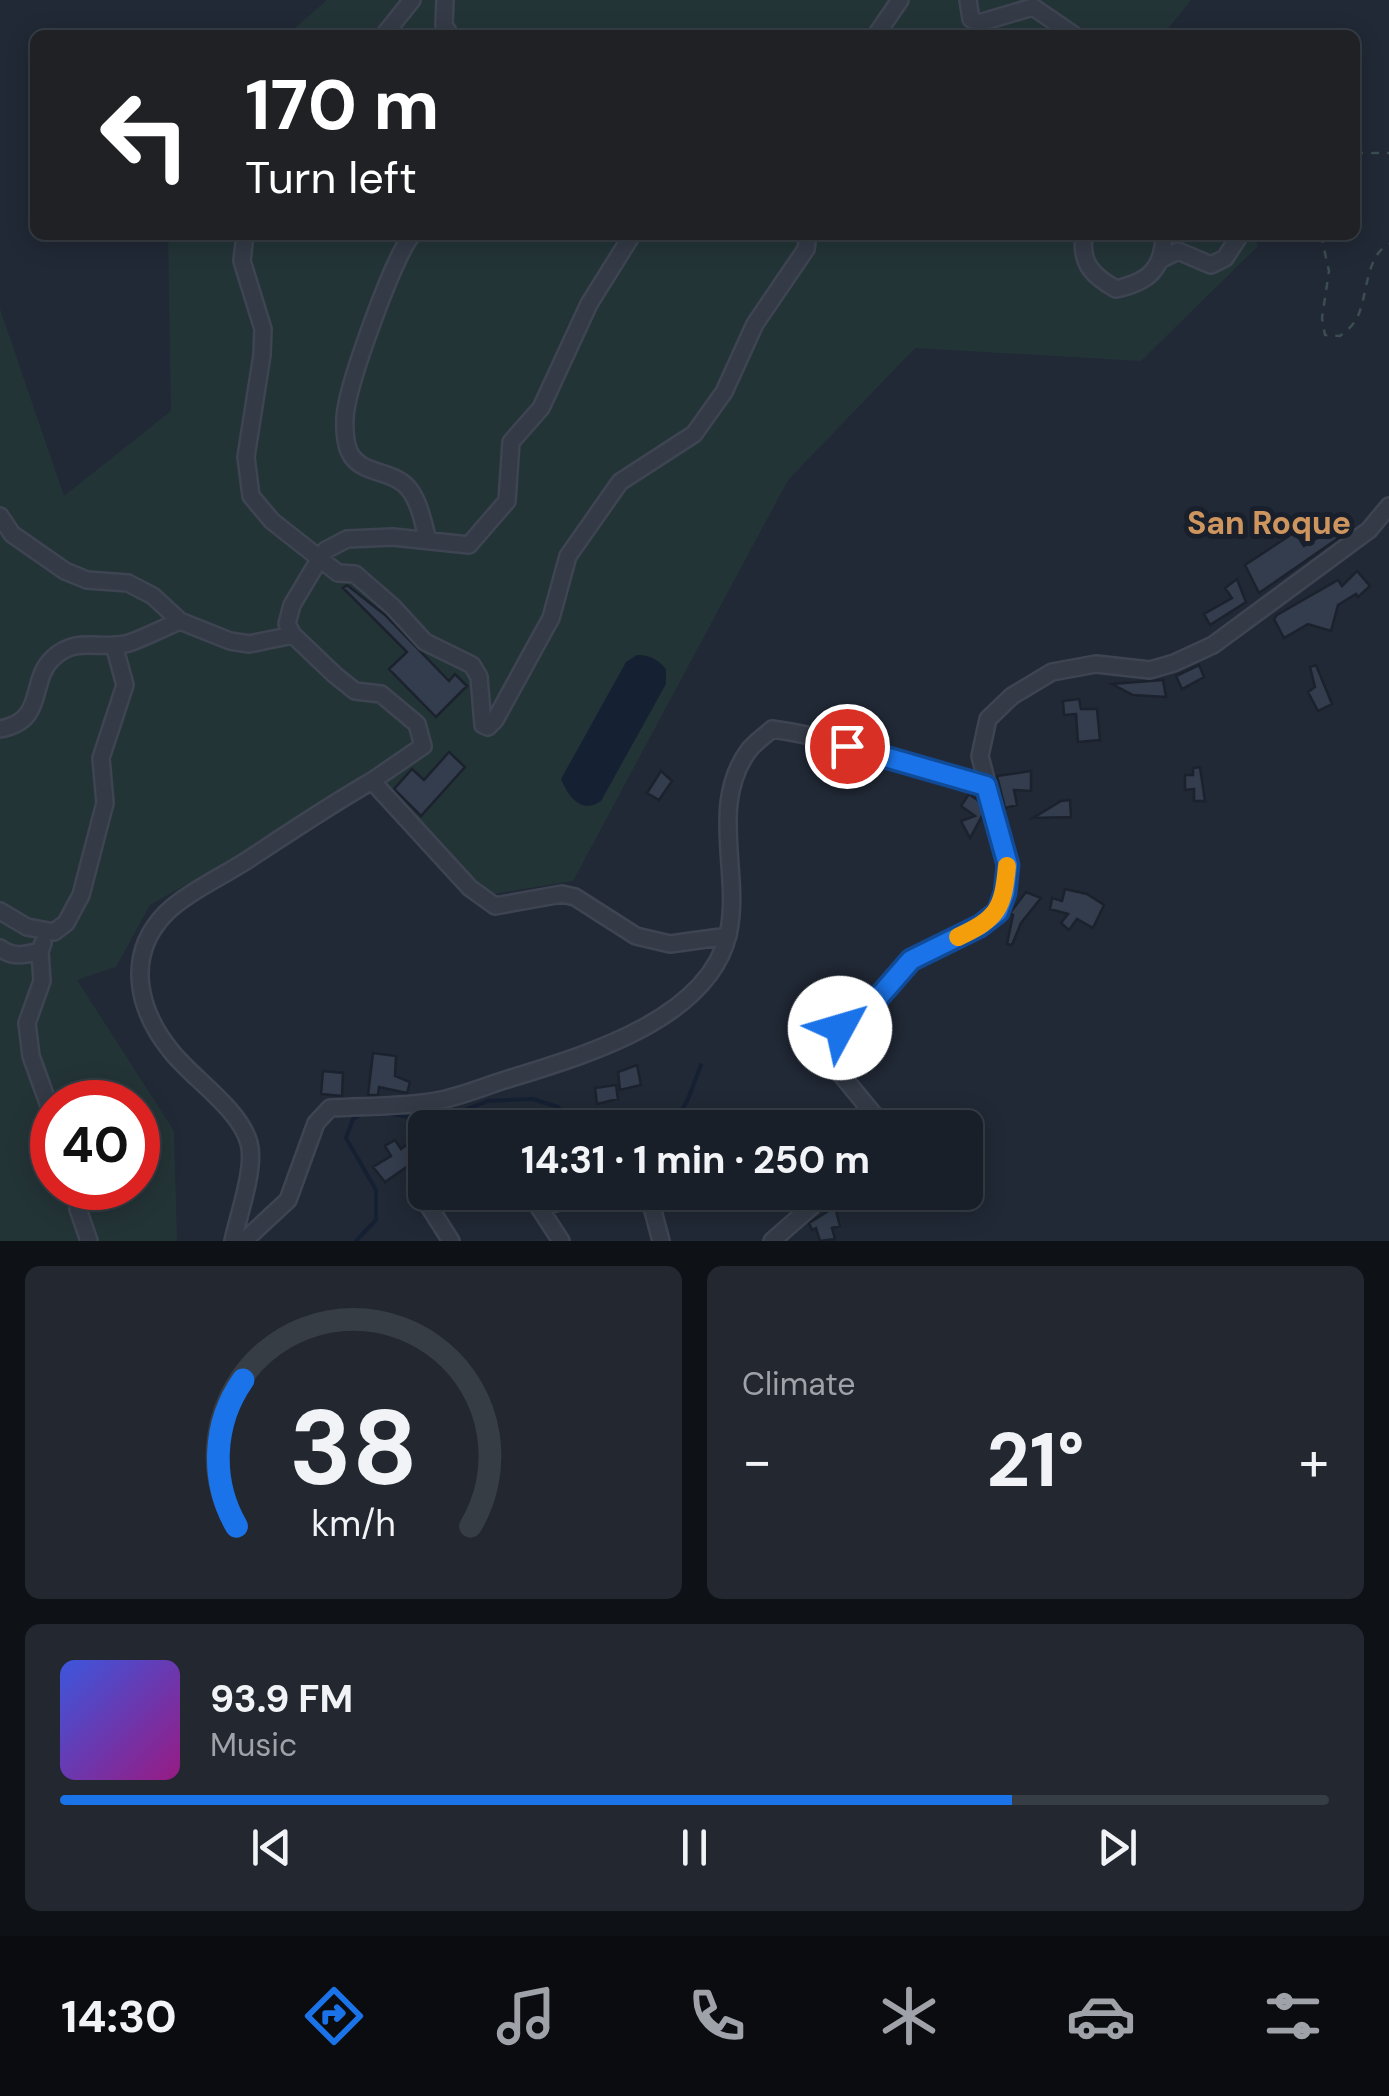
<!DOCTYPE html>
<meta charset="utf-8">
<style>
body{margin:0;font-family:"DM Sans",sans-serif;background:#222730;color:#f1f3f6;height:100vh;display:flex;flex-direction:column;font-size:38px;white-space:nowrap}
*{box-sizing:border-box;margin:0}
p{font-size:32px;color:#9fa2a8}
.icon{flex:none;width:55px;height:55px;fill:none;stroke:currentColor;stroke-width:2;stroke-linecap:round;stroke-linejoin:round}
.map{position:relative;height:1241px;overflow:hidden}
.details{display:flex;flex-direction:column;gap:25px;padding:25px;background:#0e1116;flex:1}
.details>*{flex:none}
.top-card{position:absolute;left:30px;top:30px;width:1330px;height:210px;border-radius:15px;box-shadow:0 5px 25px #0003,0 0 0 2px #373d45;background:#202124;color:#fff;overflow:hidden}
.speed{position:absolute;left:30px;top:1080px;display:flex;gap:20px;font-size:50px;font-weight:700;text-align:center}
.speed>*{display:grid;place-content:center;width:130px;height:130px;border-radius:50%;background:#191f28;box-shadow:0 5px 25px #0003,0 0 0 2px #373d45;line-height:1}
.speed .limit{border:15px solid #d22;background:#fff;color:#111}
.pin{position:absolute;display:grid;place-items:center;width:85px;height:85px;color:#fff;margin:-42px;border:5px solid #fff;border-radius:50%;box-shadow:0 2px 10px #0007}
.me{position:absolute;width:110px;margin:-55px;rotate:51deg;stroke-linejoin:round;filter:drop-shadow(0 0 8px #0008)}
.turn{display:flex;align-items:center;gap:35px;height:210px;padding:0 50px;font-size:45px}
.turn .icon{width:130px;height:130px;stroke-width:2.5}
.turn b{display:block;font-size:70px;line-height:85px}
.big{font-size:75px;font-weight:700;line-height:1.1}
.details .widget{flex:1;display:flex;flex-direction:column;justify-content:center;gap:15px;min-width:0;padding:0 35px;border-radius:15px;background:#222730}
.details .dial{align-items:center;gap:0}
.dial svg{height:260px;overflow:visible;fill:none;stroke:#373d45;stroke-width:7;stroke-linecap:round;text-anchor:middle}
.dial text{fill:#f1f3f6;stroke:none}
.song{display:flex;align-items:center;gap:30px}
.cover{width:120px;height:120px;border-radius:15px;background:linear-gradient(135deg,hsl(230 70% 55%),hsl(310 70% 35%))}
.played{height:10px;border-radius:5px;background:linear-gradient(90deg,#1a73e8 75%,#373d45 75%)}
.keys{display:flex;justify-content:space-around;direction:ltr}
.heat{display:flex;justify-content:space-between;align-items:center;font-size:55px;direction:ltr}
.details .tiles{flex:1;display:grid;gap:25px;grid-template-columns:1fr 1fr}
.widget:last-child{grid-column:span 2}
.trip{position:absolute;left:408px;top:1110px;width:575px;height:100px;border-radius:15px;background:#191f28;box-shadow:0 5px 25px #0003,0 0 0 2px #373d45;font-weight:700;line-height:100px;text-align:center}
.tab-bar{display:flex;height:160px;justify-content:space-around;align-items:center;background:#0a0c10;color:#9fa2a8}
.tab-bar .icon{width:70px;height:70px}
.tab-bar .on{color:#1a73e8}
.tab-bar b{font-size:45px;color:#f1f3f6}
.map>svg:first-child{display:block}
.green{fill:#233437;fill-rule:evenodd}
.water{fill:#152033}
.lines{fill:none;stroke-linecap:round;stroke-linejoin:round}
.stream{stroke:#152033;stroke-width:4}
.building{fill:#333d4d;stroke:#1c222d;stroke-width:2.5}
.minor-casing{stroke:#3e4451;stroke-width:20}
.path{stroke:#3b4d50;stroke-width:2.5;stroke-dasharray:8 8;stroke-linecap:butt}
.minor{stroke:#343b47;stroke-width:15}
.route-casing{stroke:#114b97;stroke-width:25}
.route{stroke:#1a73e8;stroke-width:18}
.slow{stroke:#f59e0b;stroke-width:18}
.labels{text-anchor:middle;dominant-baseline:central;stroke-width:10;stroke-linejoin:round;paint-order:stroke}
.quarter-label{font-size:32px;font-weight:bold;fill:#cf955f;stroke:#1a202b}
</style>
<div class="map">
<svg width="1389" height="1241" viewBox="0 0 1389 1241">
<rect width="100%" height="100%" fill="#212936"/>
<path class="green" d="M 327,0 L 1191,0 L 1163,35 L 287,35 Z
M 168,235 L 1253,235 L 1258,246 L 1141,361 L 915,348 L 788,480 L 573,881 L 486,895 L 373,779 L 150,905 L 116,967 L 77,980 L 174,1131 L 177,1241 L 0,1241 L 0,309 L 64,496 L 171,411 ZM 52,1102 L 138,1102 L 138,1188 L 52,1188 Z"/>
<path class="water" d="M 637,655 C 650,655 657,659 666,669 L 666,684 L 601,801 C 581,815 568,796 561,779 L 626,662 Z"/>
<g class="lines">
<path class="stream" d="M 389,1113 L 433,1122 L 488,1101 L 533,1099 L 558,1107 L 579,1128
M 672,1128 L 688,1099 L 701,1065
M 356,1241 L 376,1220 L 376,1190 L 346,1138 L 353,1119 L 365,1112"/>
</g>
<path class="building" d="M 1334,528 L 1340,537 L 1259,593 L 1245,565 L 1295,532 L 1304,546 Z
M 1357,571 L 1370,586 L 1358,597 L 1356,594 L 1338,605 L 1331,631 L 1308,624 L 1284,638 L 1274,619 L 1277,615 L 1338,580 L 1342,586 Z
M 1237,579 L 1246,602 L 1210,625 L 1204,614 L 1232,598 L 1225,588 Z
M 347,585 L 385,615 L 449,681 L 455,674 L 467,686 L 436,717 L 389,669 L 407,652 L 343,588 Z
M 1199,665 L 1204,677 L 1182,689 L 1176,676 Z
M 1316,665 L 1332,704 L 1318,711 L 1308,692 L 1315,687 L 1310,667 Z
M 1163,680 L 1166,697 L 1133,695 L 1112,684 Z
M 1079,699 L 1081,709 L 1097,709 L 1100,740 L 1078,742 L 1076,714 L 1064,715 L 1063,701 Z
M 449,752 L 465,767 L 421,816 L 394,789 L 412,769 L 424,780 Z
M 1200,767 L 1205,801 L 1194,801 L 1194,789 L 1185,790 L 1185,775 L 1193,775 L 1193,768 Z
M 661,771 L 672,781 L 659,800 L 647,793 Z
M 1031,771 L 1031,791 L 1014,790 L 1017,805 L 1005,808 L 997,776 Z
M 969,794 L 980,802 L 983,814 L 970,838 L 961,821 L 975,816 L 961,806 Z
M 1070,800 L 1071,817 L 1033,818 L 1061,801 Z
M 1065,889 L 1087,894 L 1104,905 L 1093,928 L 1077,919 L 1069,930 L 1061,923 L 1068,914 L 1050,909 L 1052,898 L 1062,901 Z
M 1026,892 L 1041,898 L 1021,923 L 1012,945 L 1007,944 L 1013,915 L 1010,913 Z
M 373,1053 L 396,1056 L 395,1076 L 410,1082 L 407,1093 L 379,1087 L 378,1095 L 368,1095 Z
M 637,1065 L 641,1085 L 620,1090 L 618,1072 Z
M 323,1071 L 343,1073 L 342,1096 L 321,1094 Z
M 616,1085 L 618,1099 L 597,1104 L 595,1088 Z
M 425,1131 L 425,1154 L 385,1182 L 373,1167 L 391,1156 L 385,1146 L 395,1140 L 401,1149 Z
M 835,1207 L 840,1226 L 832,1228 L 835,1239 L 820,1241 L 816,1228 L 812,1230 L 809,1223 Z"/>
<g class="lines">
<g class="minor-casing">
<path id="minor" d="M 445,0 L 444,25 L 450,35
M 968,0 L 971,19 L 979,23 L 1033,7 L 1074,35
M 384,35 L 412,0
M 876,35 L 900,0
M 245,235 L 242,261 L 263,329 L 262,355 L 246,457 L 251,496 L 272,521 L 338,573 L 355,574 L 393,607 L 425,642 L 472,665 L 479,677 L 483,725 L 488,727 L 495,720 L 551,618 L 568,556 L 620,482 L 694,434 L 724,392 L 755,324 L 806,249 L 808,235
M 412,235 C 393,258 351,377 346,409 C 344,421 344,444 351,455 C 363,475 395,470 409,489 C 420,503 423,523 428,540
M 1084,235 C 1080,264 1093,276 1116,289 C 1148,282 1163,270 1164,235
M 1160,260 L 1178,251 L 1211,265 L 1225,258 L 1240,235
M 0,516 L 12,534 L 65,571 L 87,580 L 128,583 L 153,596 L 180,621 L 230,641 L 249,644 L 293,635
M 0,729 C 47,721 28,681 53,658 C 77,635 101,651 129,643 C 146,637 163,628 180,621
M 372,781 L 423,746 L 417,724 L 381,694 L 355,691 L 335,675 L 293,635 L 287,624 L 292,605 L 320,558 L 326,550 L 347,539 L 393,537 L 469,545 L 507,501 L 511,442 L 541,408 L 589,304 L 632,235
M 0,911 L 27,927 L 54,932 L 66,923 L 81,895 L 105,803 L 101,758 L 125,685 L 114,645
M 0,948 C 13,958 25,955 40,951 L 43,943
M 40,951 L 42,981 L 27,1023 L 31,1056 L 52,1114
M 885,1128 L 835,1067 L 832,1048 L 840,1028 L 878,997 L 911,959 L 981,927 L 998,913 L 1005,893 L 1008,865 L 980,756 L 988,719 L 1012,696 L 1052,672 L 1096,664 L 1150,670 L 1174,663 L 1213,645 L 1369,530 L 1389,506
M 77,1188 L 78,1209 L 89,1241
M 529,1192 L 561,1241
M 648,1192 L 661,1241
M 423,1197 L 451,1241
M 540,1207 L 596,1192
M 233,1241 C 238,1216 256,1167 249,1143 C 240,1109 192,1078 171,1051 C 137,1009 125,955 166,913 C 186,893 225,875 249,859 C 290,832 330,805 372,781 L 470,888 L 495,906 L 562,894 L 575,897 L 636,936 L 670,944 L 728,936
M 244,1241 L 288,1200 L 316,1123 L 330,1108 C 365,1106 402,1107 436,1101 C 460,1097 485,1086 508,1079 C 582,1056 707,1021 728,935 C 742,875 708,805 749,750 C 755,742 765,736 772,729 C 845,739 915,768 986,786
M 772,1241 L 828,1192"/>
</g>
<path class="path" d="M 1355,153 L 1389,153
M 1321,235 L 1329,271 L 1322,318 L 1325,335 L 1340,336 C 1346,331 1353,326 1357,318 C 1368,296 1365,256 1389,244"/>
<use href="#minor" class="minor"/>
</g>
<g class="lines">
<g class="route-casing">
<path id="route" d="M 840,1028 L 878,998 L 911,960 L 980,926 L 998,912 L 1005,893 L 1008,865 L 986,786 L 847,746"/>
</g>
<use href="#route" class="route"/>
<path class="slow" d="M 958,937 C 998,918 1003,909 1007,866"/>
</g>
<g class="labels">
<g class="quarter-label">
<text x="1269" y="523">San Roque</text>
</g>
</g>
</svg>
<div class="speed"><div class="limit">40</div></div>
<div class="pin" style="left:847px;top:746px;background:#d93025"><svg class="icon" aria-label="arrive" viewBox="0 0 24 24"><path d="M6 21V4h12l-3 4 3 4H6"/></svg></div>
<svg class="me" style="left:840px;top:1028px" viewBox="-20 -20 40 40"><circle r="19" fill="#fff"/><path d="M0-13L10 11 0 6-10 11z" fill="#1a73e8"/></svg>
<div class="trip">14:31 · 1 min · 250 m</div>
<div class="top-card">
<div class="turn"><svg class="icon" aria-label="left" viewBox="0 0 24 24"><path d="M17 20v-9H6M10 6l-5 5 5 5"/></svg><div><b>170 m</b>Turn left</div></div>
</div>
</div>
<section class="details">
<div class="tiles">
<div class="widget dial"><svg viewBox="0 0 100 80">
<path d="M14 69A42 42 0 1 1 86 69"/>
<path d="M14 69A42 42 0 0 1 16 24" stroke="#1a73e8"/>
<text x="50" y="56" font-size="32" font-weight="700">38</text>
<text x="50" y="72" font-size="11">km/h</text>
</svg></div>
<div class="widget"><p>Climate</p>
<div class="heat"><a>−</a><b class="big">21°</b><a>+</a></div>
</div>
<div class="widget">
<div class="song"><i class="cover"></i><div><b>93.9 FM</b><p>Music</p></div></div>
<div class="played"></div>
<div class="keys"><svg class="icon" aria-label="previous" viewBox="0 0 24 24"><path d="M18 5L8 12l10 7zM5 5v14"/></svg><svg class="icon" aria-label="pause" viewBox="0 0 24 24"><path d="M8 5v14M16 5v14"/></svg><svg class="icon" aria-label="next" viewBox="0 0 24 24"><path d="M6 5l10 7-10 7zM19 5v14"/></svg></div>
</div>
</div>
</section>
<nav class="tab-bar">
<b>14:30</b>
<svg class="icon on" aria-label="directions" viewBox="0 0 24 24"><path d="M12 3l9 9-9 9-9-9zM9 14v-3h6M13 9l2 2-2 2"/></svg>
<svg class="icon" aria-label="music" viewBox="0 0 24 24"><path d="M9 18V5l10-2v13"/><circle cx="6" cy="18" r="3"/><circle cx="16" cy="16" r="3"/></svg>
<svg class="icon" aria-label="phone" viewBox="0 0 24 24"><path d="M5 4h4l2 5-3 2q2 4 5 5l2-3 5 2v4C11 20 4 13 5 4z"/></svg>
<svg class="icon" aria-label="climate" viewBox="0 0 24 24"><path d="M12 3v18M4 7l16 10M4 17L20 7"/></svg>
<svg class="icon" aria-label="car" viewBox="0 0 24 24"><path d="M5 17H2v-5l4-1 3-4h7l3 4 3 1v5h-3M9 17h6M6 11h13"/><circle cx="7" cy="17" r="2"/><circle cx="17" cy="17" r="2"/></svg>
<svg class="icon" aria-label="filters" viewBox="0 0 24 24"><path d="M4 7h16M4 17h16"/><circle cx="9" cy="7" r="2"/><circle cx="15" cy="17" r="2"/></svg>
</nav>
